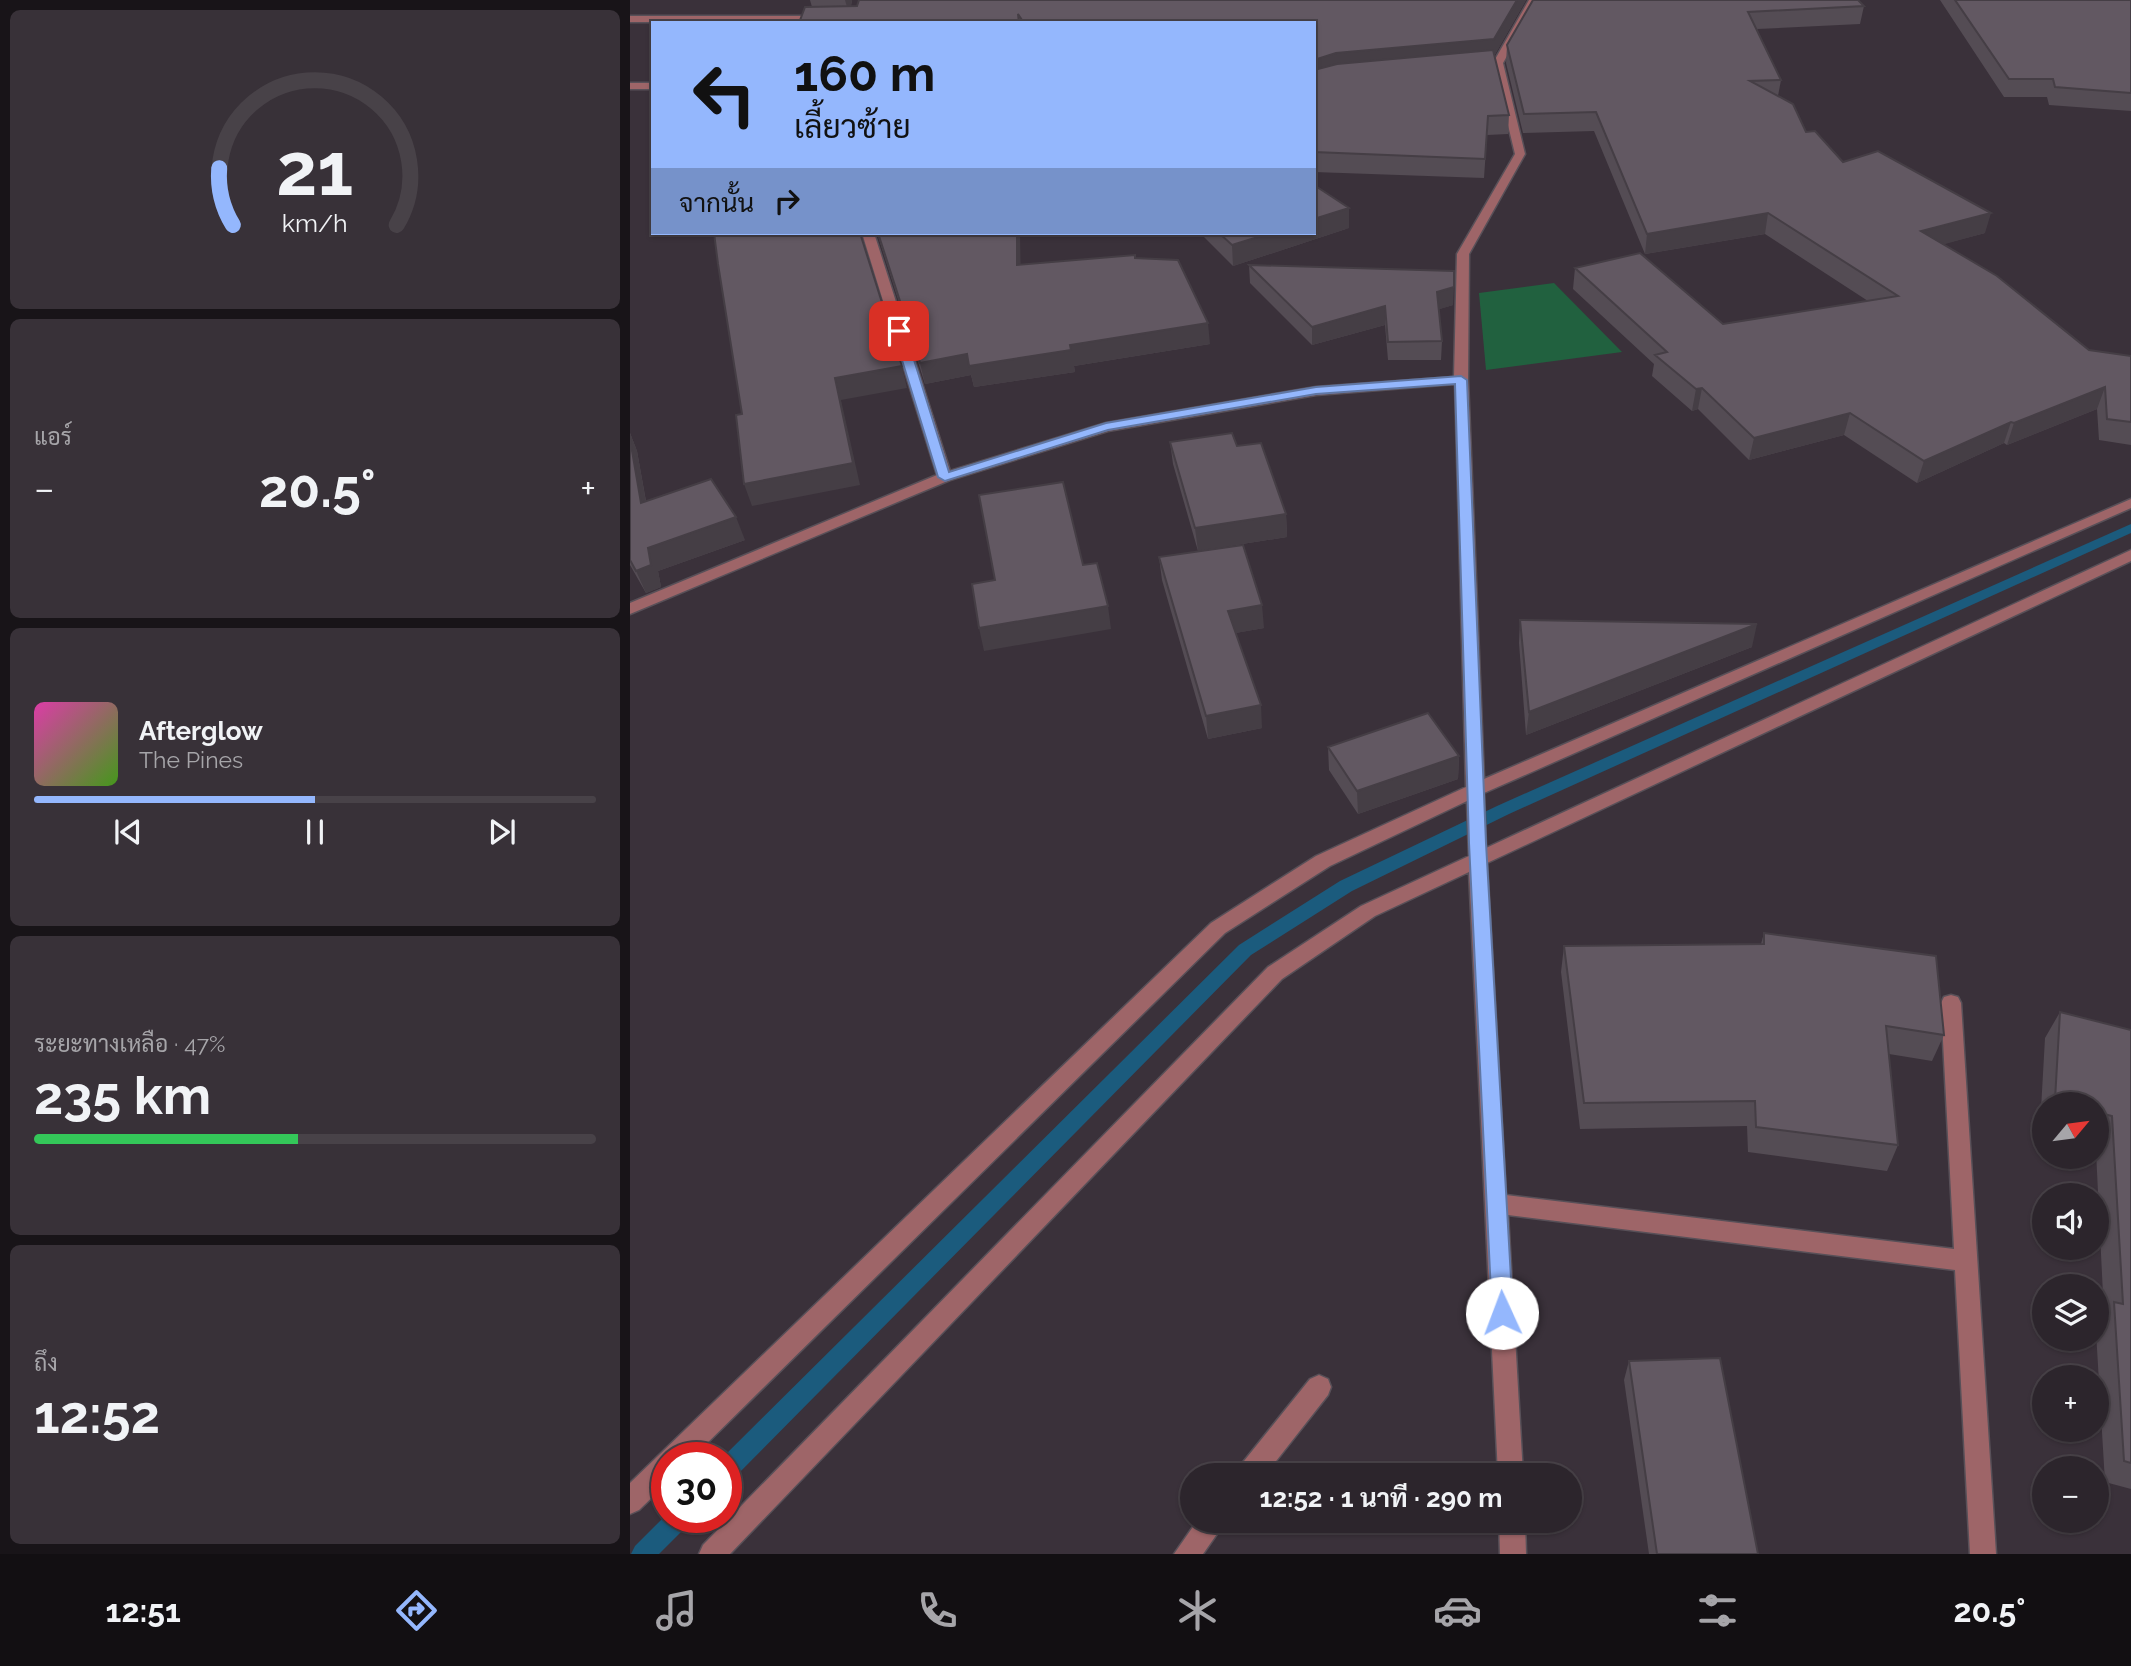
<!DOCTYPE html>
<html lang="th">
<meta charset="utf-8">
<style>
body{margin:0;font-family:Raleway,Sarabun,sans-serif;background:#383138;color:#f1f3f6;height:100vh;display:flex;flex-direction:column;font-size:26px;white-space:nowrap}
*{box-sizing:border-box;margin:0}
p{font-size:23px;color:#a6a5a9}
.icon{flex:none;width:38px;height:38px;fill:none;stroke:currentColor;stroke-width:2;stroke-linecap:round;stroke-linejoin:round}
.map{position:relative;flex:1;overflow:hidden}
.panel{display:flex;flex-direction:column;gap:10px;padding:10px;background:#181418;width:630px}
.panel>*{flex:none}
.top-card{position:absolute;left:21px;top:21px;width:665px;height:214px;border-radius:0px;box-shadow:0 2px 5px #0004,0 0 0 2px #484248;background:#94b7fd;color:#111;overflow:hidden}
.needle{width:46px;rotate:61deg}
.fabs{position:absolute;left:1402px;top:1092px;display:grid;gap:14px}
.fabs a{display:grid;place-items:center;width:77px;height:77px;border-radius:50%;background:#2c252c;box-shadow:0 2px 5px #0004,0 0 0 2px #484248;font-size:35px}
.speed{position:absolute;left:21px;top:1442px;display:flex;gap:14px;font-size:35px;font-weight:700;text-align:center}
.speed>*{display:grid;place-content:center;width:91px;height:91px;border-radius:50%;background:#2c252c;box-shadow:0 2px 5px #0004,0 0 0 2px #484248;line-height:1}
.speed .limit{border:10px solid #d22;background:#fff;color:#111}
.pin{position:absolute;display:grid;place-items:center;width:60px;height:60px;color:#fff;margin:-30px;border-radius:14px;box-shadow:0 4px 10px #0006}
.me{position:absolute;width:77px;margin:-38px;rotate:358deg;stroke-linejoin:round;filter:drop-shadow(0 0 5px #0008)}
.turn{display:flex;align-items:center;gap:24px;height:147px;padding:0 28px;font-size:32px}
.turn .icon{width:91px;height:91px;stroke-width:2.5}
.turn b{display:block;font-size:49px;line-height:60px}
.then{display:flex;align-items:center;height:66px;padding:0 28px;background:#0003;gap:14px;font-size:26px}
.big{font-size:52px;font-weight:700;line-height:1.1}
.panel .tile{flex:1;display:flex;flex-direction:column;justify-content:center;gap:10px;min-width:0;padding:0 24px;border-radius:10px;background:#383138}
.panel .dial{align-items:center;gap:0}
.dial svg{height:182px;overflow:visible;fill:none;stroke:#484248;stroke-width:7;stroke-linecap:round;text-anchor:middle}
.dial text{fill:#f1f3f6;stroke:none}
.song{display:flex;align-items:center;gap:21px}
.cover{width:84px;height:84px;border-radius:10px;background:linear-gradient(135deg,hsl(320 70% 55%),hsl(100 70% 35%))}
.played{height:7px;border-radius:4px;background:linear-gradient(90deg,#94b7fd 50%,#484248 50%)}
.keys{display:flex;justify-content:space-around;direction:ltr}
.heat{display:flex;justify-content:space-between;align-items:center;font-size:38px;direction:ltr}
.charge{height:10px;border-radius:5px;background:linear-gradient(90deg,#34c759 47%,#484248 0)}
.trip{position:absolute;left:550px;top:1463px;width:402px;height:70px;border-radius:35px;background:#2c252c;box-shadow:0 2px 5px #0004,0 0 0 2px #484248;font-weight:700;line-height:70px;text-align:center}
.menu{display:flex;height:112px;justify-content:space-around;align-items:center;background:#120f12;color:#a6a5a9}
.menu .icon{width:49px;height:49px}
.menu .active{color:#94b7fd}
.menu b{font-size:32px;color:#f1f3f6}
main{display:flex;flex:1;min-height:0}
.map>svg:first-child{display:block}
.green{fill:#21613f}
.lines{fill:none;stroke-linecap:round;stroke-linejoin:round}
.stream{fill:#1b5b7d;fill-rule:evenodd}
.minor-casing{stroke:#585058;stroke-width:3}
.minor{fill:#9e6568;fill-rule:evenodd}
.wall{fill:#544c54}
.shaded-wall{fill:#453e45}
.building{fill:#625862;stroke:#453e45;stroke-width:2}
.route{fill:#94b7fd;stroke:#6077a4;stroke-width:2}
</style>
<main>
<section class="panel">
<div class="tile dial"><svg viewBox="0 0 100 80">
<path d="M14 69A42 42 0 1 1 86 69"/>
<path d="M14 69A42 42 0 0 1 8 44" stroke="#94b7fd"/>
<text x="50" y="56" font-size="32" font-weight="700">21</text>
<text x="50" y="72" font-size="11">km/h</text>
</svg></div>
<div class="tile"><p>แอร์</p>
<div class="heat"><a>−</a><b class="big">20.5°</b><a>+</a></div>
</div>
<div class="tile">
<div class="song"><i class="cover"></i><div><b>Afterglow</b><p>The Pines</p></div></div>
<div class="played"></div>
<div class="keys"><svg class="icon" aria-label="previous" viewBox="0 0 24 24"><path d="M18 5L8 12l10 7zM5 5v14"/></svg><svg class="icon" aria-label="pause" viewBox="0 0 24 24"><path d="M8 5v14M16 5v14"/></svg><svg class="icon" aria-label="next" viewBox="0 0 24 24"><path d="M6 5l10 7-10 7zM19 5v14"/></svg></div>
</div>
<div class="tile"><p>ระยะทางเหลือ · 47%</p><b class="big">235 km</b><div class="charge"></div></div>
<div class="tile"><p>ถึง</p><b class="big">12:52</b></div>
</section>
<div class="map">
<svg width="1501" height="1554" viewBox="0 0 1501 1554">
<rect width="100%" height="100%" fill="#3a313a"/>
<path class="green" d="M 924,283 L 992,352 L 856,370 L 849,293 Z"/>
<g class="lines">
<path class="stream" d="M 1501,524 L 1501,533 L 879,814 L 722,891 L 621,955 L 104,1478 L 96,1481 L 96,1458 L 92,1458 L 609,945 L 710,881 L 867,806 Z
M 37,1514 L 37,1517 L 61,1517 L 58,1525 L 29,1554 L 1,1554 L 5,1546 Z"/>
<g class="minor-casing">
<path id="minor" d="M 899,0 L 909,0 L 873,63 L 895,154 L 839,254 L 838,380 L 854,779 L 1501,499 L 1501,508 L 854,793 L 856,848 L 1501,550 L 1501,561 L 857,863 L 876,1195 L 1324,1249 L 1311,1003 L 1314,997 L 1321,995 L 1328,997 L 1331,1003 L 1366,1554 L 1340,1554 L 1325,1270 L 878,1215 L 893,1475 L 868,1475 L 839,872 L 745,916 L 652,979 L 100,1554 L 69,1554 L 73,1545 L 638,967 L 731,906 L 839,856 L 837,801 L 700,866 L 595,933 L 62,1458 L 37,1458 L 37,1483 L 9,1510 L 0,1514 L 0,1483 L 581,923 L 686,856 L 836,787 L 825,384 L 686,395 L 478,431 L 320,480 L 0,614 L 0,603 L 307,475 L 232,233 L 244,233 L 320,471 L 476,423 L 686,387 L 824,377 L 827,254 L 885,154 L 863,63 Z
M 0,16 L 194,16 L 199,19 L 194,22 L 0,22 Z
M 0,83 L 23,83 L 23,89 L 0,89 Z
M 689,1375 L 698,1379 L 701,1387 L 698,1395 L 635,1475 L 607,1475 L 610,1466 L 680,1379 Z
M 567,1521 L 596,1521 L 573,1554 L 544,1554 Z
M 869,1521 L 895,1521 L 896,1554 L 870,1554 Z"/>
</g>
<use href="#minor" class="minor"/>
</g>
<path class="wall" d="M 180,0 L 222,0 L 221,6 L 227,6 L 229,0 L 896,0 L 864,56 L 879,115 L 878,134 L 857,135 L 854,178 L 684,172 L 684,23 L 169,23 L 175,7 L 182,7 Z
M 903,0 L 1234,6 L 1230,24 L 1127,29 L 1151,80 L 1148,96 L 1176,132 L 1213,162 L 1355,233 L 1313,244 L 1459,350 L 1501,356 L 1501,445 L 1469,440 L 1467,409 L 1377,445 L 1374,443 L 1287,483 L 1214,435 L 1119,460 L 1068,409 L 1062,411 L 1022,376 L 1024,364 L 943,289 L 945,268 L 1093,324 L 1238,301 L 1135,234 L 1015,254 L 964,131 L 893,133 L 876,63 L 877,45 Z
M 1310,0 L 1501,0 L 1501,111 L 1419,105 L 1417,97 L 1374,97 Z
M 719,228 L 603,266 L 570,233 L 684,233 Z
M 247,233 L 390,233 L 390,265 L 505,258 L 580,344 L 444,366 L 445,372 L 344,387 L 341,375 L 295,384 Z
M 619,265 L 823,305 L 809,309 L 812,341 L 811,360 L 758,360 L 755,325 L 682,345 L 620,283 Z
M 0,433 L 7,451 L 16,501 L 115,540 L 28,571 L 31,587 L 16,593 L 0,565 Z
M 540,442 L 607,446 L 656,514 L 657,537 L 568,551 L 543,464 Z
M 529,557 L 634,628 L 605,633 L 632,728 L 578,739 L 532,580 Z
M 890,620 L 1122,647 L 896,735 L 889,643 Z
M 698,747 L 829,756 L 828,779 L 728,814 L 699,770 Z
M 1134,933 L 1314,1035 L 1302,1061 L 1259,1054 L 1268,1145 L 1257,1171 L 1118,1152 L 1117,1126 L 950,1129 L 931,972 L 934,946 L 1131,944 Z
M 1430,1012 L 1501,1030 L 1501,1489 L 1475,1482 L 1466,1332 L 1466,1325 L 1474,1315 L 1466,1151 L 1466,1104 L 1414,1104 L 1414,1128 L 1410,1127 L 1415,1038 Z
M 999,1361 L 1128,1554 L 1019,1554 L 994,1380 Z"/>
<path class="shaded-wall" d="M 215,0 L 222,0 L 219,14 Z
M 887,0 L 896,0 L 863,58 L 684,79 L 684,60 Z
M 719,208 L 719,228 L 603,266 L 602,245 L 641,233 L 684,233 L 684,219 Z
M 1138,213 L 1135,234 L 1015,254 L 1017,234 Z
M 1361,213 L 1355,233 L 1286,252 L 1291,231 Z
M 387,233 L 390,233 L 391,286 L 387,265 Z
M 824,287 L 823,305 L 807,310 L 807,292 Z
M 755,306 L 755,325 L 682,345 L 682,327 Z
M 578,323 L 580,344 L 444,366 L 445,372 L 344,387 L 339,366 L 440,345 Z
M 337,354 L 341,375 L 295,384 L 290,363 Z
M 272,366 L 277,388 L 211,400 L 230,485 L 122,506 L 114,484 L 205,378 Z
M 1475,387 L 1467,409 L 1377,445 L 1384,423 Z
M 1072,388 L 1068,409 L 1062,411 L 1066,389 Z
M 1220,413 L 1214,435 L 1119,460 L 1124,438 Z
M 1381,422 L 1374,443 L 1287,483 L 1294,461 Z
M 0,433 L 7,451 L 20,525 L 11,503 L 0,439 Z
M 656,514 L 657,537 L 568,551 L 565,528 Z
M 106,517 L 115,540 L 28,571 L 31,587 L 16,593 L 6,571 L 18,548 Z
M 632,605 L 634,628 L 600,634 L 598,611 Z
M 478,606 L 481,629 L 354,651 L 349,628 Z
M 1127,624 L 1122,647 L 896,735 L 899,712 Z
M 631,705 L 632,728 L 578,739 L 576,716 Z
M 829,756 L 828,779 L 728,814 L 727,791 Z"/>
<path class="building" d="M 229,0 L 887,0 L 864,39 L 706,53 L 684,60 L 684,23 L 394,23 L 388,14 L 389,23 L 169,23 L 175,7 L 227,6 Z
M 903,0 L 1228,0 L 1234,6 L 1118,12 L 1151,80 L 1120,81 L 1163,104 L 1176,132 L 1185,131 L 1213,162 L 1248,151 L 1361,213 L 1291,231 L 1367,276 L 1459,350 L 1501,356 L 1501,422 L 1477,419 L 1475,387 L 1384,423 L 1381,422 L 1294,461 L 1220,413 L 1124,438 L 1072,388 L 1066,389 L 1025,355 L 1037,352 L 945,268 L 1010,253 L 1093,324 L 1268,296 L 1138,213 L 1017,234 L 966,112 L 894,114 L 877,45 Z
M 1325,0 L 1501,0 L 1501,93 L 1425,87 L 1423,79 L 1379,79 Z
M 863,50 L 879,115 L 858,116 L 855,159 L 684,152 L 684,70 L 707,64 Z
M 684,185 L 719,208 L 684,219 Z
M 84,233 L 230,233 L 272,366 L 205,378 L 223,463 L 114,484 L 106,415 L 112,414 L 88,264 Z
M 248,233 L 387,233 L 387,265 L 505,255 L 505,258 L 548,260 L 578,323 L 440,345 L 441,350 L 339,366 L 337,354 L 290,363 Z
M 589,233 L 641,233 L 602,245 Z
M 619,265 L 824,271 L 824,287 L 807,292 L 812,341 L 758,342 L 755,306 L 682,327 Z
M 602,433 L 607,446 L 631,443 L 656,514 L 565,528 L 540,442 Z
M 0,439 L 11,503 L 81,479 L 106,517 L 18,548 L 21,565 L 6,571 L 0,560 Z
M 433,482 L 453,565 L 467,563 L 478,606 L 349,628 L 342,584 L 365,580 L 349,495 Z
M 613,545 L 632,605 L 598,611 L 631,705 L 576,716 L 529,557 Z
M 890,620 L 1127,624 L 899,712 Z
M 798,713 L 829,756 L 727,791 L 698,747 Z
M 1134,933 L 1306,956 L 1314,1035 L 1256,1026 L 1268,1145 L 1126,1127 L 1125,1101 L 954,1103 L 934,946 L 1134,944 Z
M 1430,1012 L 1501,1030 L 1501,1463 L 1494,1461 L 1484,1302 L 1493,1304 L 1482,1116 L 1466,1112 L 1466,1104 L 1439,1104 L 1425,1100 Z
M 1090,1358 L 1128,1554 L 1027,1554 L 999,1361 Z"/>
<path class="route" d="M 269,327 L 275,331 L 319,472 L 476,423 L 686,387 L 831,376 L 837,380 L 856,843 L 883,1313 L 880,1320 L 872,1323 L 865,1320 L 862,1313 L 839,843 L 825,384 L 686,394 L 478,430 L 315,481 L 308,477 L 263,331 Z"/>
</svg>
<div class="fabs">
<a><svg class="needle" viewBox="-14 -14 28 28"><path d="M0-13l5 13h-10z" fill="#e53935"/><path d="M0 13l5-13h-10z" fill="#a6a5a9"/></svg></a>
<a><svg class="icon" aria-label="sound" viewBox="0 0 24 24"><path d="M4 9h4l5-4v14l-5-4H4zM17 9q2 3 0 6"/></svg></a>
<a><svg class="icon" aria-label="layers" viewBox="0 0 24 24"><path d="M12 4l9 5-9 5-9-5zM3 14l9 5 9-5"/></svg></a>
<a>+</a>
<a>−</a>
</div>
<div class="speed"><div class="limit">30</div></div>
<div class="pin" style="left:269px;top:331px;background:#d93025"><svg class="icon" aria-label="arrive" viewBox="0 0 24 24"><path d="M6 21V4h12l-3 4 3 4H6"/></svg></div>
<svg class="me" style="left:872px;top:1313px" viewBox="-20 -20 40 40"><circle r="19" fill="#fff"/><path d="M0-13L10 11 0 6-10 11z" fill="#94b7fd"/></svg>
<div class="trip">12:52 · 1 นาที · 290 m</div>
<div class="top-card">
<div class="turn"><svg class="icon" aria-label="left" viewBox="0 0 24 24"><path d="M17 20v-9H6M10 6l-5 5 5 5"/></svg><div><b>160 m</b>เลี้ยวซ้าย</div></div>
<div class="then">จากนั้น<svg class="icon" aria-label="right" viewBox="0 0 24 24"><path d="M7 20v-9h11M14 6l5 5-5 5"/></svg></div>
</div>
</div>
</main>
<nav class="menu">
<b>12:51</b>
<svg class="icon active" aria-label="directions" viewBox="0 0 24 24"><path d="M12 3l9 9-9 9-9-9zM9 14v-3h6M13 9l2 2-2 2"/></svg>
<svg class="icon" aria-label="music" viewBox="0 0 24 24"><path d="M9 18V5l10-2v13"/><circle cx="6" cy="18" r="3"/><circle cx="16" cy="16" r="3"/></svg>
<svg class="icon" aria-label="phone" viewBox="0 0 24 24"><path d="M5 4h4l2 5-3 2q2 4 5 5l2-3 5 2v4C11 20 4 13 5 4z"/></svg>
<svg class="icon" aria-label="climate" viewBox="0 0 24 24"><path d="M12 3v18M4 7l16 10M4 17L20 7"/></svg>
<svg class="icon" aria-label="car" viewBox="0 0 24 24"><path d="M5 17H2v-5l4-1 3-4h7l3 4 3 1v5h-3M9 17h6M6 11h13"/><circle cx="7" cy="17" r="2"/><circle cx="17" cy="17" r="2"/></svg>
<svg class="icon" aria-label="filters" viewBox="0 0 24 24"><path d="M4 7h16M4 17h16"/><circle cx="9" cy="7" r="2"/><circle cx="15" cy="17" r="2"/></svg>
<b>20.5°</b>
</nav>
